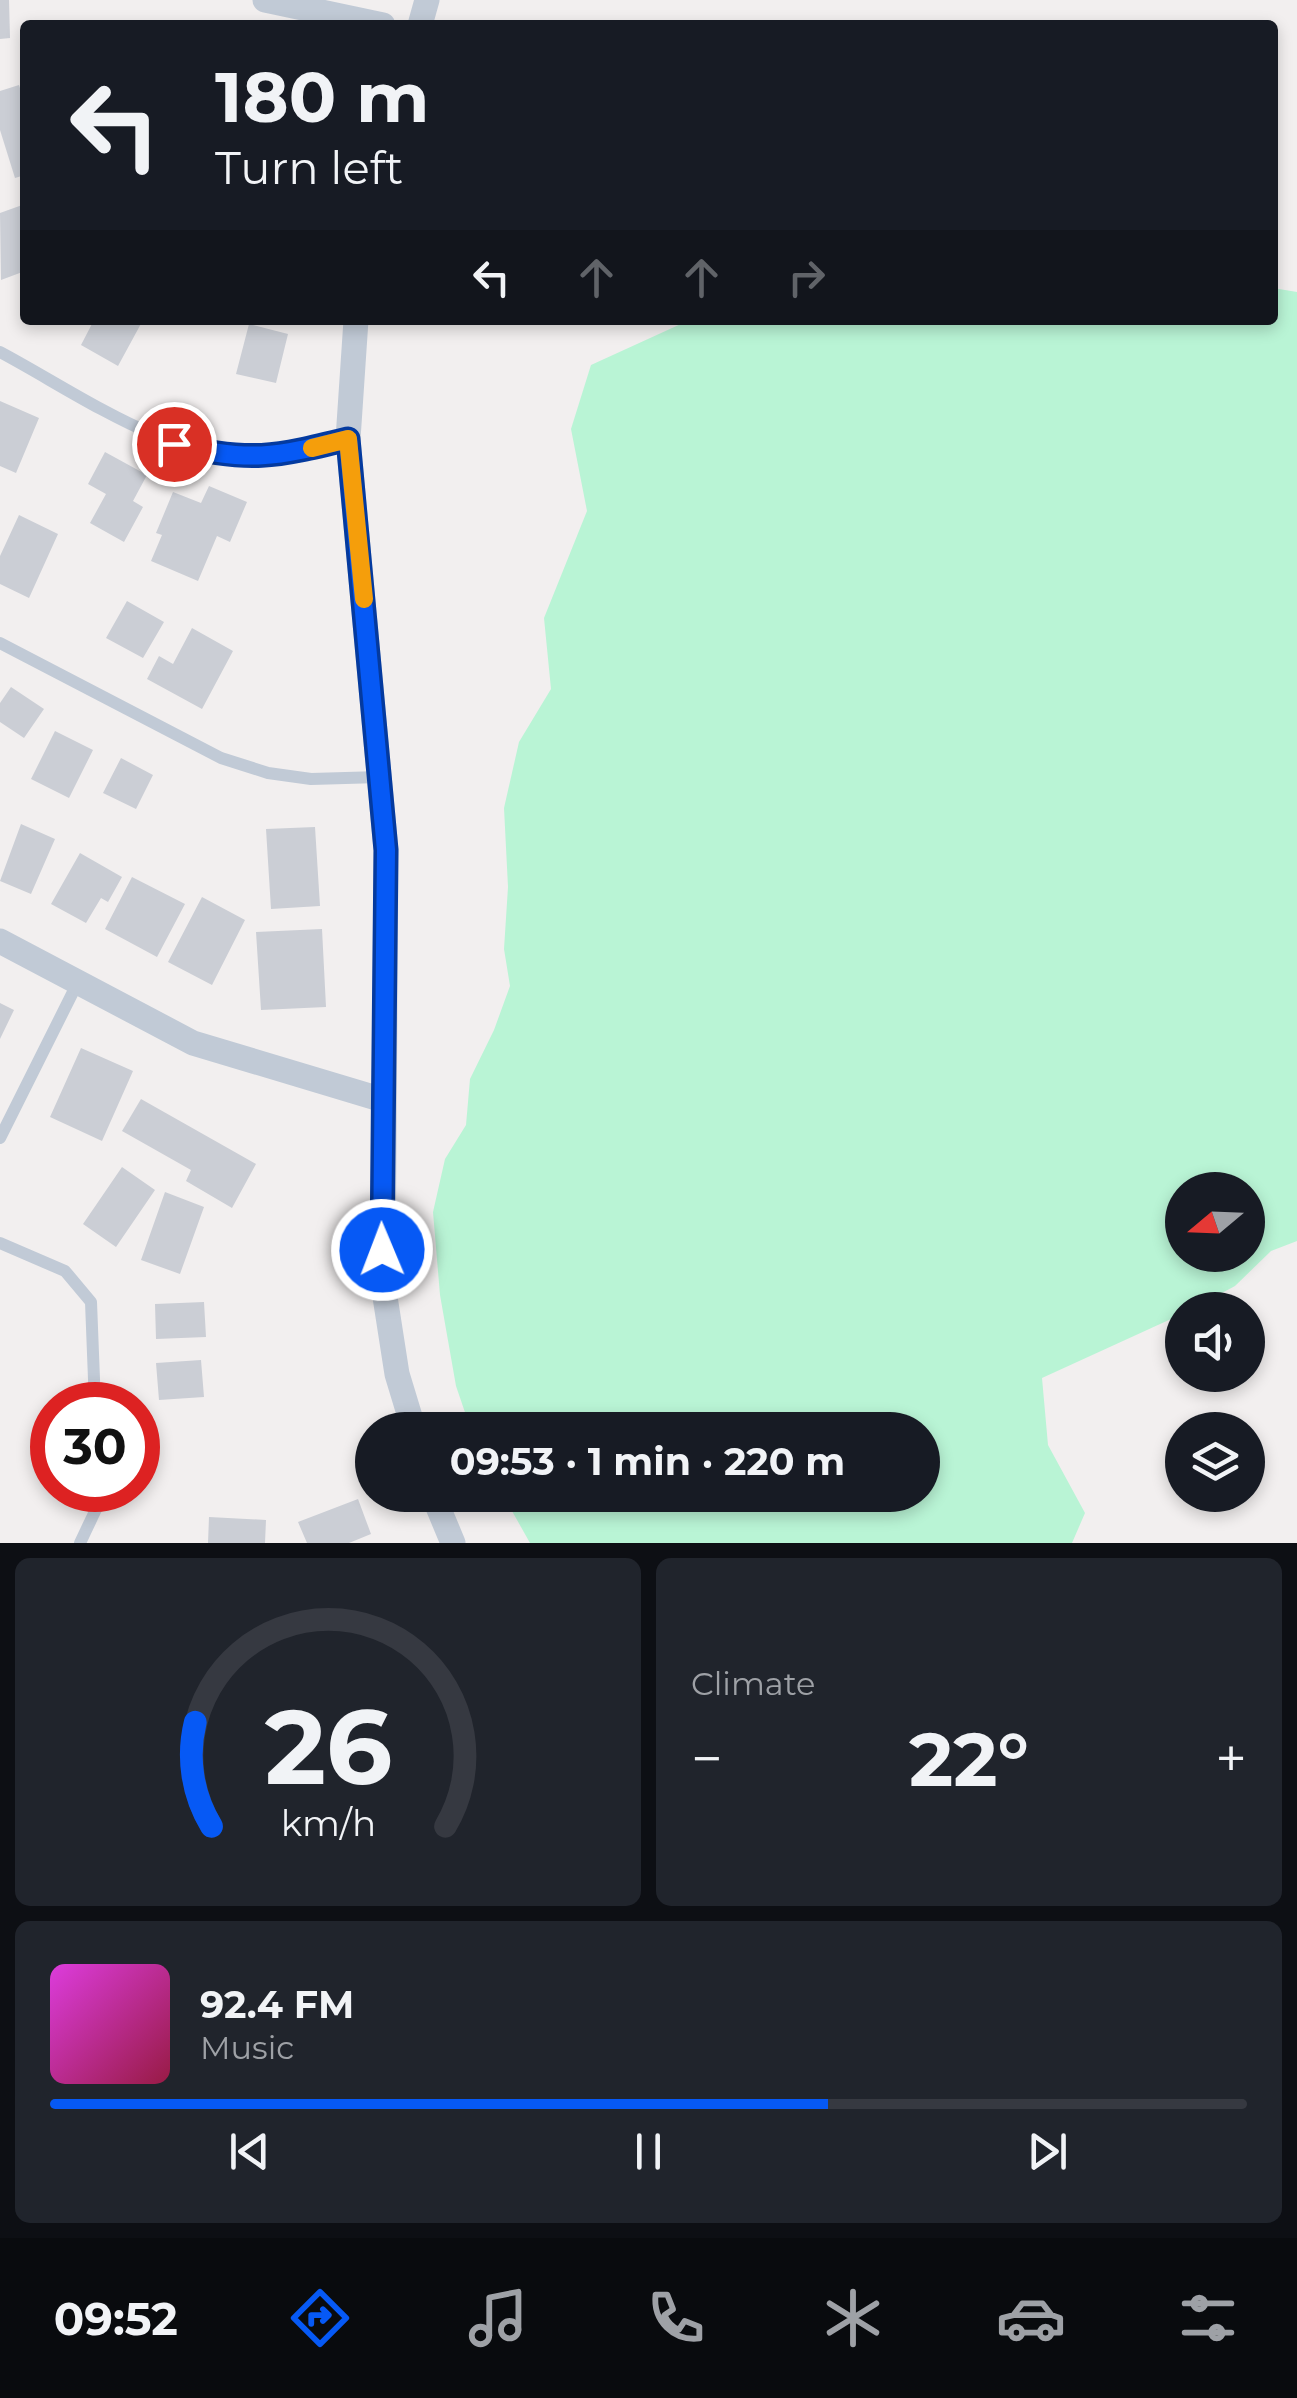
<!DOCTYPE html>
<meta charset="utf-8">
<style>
body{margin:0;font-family:Montserrat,sans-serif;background:#20242c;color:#f1f3f6;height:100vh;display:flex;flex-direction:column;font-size:38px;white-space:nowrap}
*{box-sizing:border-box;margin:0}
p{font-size:32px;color:#9ea1a6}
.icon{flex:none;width:55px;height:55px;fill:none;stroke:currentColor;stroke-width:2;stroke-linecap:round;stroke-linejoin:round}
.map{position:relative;height:1543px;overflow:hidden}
.drawer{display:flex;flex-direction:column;gap:15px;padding:15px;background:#0d0f14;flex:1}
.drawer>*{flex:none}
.top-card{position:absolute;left:20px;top:20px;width:1258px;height:305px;border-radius:10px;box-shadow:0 5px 15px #0003;background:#171b24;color:#f1f3f6;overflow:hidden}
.needle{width:65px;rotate:251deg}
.fabs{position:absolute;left:1165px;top:1172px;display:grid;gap:20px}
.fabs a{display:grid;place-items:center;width:100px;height:100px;border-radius:50%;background:#171b24;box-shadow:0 5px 15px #0003;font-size:50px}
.speed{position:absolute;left:30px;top:1382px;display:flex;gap:20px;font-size:50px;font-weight:700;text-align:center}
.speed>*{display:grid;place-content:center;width:130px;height:130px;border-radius:50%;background:#171b24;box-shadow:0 5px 15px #0003;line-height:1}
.speed .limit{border:15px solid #d22;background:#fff;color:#111}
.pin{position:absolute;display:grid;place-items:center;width:85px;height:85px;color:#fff;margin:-42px;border:5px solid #fff;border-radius:50%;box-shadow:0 2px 10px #0007}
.me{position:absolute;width:110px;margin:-55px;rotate:359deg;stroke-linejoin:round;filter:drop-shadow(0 0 8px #0008)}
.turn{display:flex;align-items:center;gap:35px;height:210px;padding:0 30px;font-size:45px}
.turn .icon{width:130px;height:130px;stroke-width:2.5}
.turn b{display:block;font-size:70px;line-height:85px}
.lanes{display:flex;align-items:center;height:95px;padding:0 30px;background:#0003;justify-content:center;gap:50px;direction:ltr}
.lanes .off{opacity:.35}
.big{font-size:75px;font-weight:700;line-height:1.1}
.drawer .card{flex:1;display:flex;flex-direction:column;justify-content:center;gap:15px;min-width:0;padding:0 35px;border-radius:15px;background:#20242c}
.drawer .dial{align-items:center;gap:0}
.dial svg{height:260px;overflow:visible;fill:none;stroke:#363941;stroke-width:7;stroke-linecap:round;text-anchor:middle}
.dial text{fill:#f1f3f6;stroke:none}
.song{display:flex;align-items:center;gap:30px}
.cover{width:120px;height:120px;border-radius:15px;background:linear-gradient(135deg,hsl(300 70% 55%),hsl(340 70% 35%))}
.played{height:10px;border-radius:5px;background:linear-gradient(90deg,#0659f5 65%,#363941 65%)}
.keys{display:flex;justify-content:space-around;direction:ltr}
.heat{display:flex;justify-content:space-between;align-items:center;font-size:55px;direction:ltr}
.drawer .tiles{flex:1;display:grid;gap:15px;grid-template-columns:1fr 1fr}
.card:last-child{grid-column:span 2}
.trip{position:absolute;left:355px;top:1412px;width:585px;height:100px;border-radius:50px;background:#171b24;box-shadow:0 5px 15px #0003;font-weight:700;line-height:100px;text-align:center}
.menu{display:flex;height:160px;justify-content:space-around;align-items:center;background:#090b0e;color:#9ea1a6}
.menu .icon{width:70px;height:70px}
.menu .active{color:#0659f5}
.menu b{font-size:45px;color:#f1f3f6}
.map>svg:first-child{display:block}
.green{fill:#b9f4d5;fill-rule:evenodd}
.building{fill:#cbced5}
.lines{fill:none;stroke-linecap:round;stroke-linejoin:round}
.lane{stroke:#c1cad6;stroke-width:12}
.street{stroke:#c1cad6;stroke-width:25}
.route-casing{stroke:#043a9f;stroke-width:25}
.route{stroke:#0659f5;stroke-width:18}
.slow{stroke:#f59e0b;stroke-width:18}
</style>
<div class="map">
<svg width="1297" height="1543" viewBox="0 0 1297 1543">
<rect width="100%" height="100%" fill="#f2efef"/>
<path class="green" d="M 1273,288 L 1297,292 L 1297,1241 L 1271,1251 L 1235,1286 L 1190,1310 L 1182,1310 L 1182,1314 L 1042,1378 L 1048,1445 L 1085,1513 L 1072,1543 L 530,1543 L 503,1495 L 922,1495 L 922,1430 L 471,1430 L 456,1386 L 440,1295 L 433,1212 L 445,1159 L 466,1125 L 470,1079 L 494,1030 L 510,986 L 504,949 L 508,887 L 504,808 L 519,742 L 551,689 L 544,618 L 587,511 L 571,429 L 591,365 L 683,323 L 1272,320 ZM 1182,1190 L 1248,1190 L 1248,1255 L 1182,1255 Z"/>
<path class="building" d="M 0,0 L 9,0 L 10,38 L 0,39 Z
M 19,85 L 25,103 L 25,175 L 15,178 L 0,130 L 0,91 Z
M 25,204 L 25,271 L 1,280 L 0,213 Z
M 94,320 L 143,320 L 118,366 L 81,345 Z
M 249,324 L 288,334 L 276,383 L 236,374 Z
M 0,401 L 39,418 L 16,473 L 0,466 Z
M 105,452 L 147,475 L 133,501 L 143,507 L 124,542 L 90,523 L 106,494 L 88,484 Z
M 209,486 L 247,502 L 230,542 L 217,536 L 198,581 L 151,561 L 162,535 L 156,533 L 173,492 L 201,503 Z
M 19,515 L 58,534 L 29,598 L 0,584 L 0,556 Z
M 127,601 L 164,622 L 143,658 L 106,638 Z
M 192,628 L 233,651 L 202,709 L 147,679 L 159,656 L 173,664 Z
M 11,687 L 44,709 L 24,738 L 0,722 L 0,703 Z
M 55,731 L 93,750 L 69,798 L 31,779 Z
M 121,758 L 153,775 L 136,809 L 103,793 Z
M 21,824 L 55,839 L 31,894 L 0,881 Z
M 315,827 L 320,906 L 271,909 L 266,829 Z
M 80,853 L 122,877 L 108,902 L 101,898 L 86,923 L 51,904 Z
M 132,877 L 185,904 L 157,957 L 105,929 Z
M 202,897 L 245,920 L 212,985 L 168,962 Z
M 322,929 L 326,1007 L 261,1010 L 256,932 Z
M 0,1003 L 14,1010 L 0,1039 Z
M 81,1048 L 133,1071 L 102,1141 L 50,1117 Z
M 141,1099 L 256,1164 L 232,1208 L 186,1181 L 191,1170 L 122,1131 Z
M 122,1167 L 155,1190 L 116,1247 L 83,1224 Z
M 165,1192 L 204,1207 L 180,1274 L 141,1260 Z
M 204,1302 L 206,1337 L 156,1339 L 155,1304 Z
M 201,1360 L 204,1397 L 159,1400 L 156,1363 Z
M 358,1499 L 371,1534 L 349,1543 L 307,1543 L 298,1522 Z
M 209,1517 L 266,1520 L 265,1543 L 208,1543 Z"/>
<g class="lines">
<path class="lane" d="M 0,352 C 79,394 174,464 266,458 C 293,456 322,445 348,439
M 0,643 L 221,758 L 268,773 L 311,779 L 380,777
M 0,1138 L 78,982
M 0,1243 L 65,1271 L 91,1302 L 95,1405
M 80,1543 L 98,1505 L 97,1490"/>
<path class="street" d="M 265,0 L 383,25
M 420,25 L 427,0
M 356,320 L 348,439 L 386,850 L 383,1284 L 397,1374 L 414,1430
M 0,941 L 193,1043 L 383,1100
M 433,1495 L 453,1543"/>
</g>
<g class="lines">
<g class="route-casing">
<path id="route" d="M 174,444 C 249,463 275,457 348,439 L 386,850 L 382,1250"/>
</g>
<use href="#route" class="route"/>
<path class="slow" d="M 312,448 L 348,439 L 364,599"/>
</g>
</svg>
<div class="fabs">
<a><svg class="needle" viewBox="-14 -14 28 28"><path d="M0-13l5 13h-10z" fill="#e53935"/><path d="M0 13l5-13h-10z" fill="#9ea1a6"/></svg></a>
<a><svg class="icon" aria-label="sound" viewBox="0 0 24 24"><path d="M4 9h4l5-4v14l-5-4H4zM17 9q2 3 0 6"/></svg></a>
<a><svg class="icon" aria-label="layers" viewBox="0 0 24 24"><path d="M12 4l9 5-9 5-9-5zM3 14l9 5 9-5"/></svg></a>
</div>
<div class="speed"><div class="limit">30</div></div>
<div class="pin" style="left:174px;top:444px;background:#d93025"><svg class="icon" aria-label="arrive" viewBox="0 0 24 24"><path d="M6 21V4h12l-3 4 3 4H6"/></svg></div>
<svg class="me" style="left:382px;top:1250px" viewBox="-20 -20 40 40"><circle r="17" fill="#0659f5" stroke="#fff" stroke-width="3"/><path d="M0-11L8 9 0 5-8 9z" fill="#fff"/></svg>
<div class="trip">09:53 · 1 min · 220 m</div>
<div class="top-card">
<div class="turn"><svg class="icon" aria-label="left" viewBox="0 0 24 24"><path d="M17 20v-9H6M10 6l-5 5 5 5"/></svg><div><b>180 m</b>Turn left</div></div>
<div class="lanes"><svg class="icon" aria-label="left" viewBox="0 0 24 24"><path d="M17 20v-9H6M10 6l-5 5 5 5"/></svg><svg class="icon off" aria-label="ahead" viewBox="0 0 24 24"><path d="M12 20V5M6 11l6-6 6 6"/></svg><svg class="icon off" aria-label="ahead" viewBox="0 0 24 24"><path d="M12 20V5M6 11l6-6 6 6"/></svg><svg class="icon off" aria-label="right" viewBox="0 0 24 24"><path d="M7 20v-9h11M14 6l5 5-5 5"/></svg></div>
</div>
</div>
<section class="drawer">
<div class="tiles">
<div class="card dial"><svg viewBox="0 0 100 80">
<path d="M14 69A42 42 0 1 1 86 69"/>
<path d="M14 69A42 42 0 0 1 9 37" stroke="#0659f5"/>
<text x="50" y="56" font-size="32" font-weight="700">26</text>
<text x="50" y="72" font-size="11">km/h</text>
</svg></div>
<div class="card"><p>Climate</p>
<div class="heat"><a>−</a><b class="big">22°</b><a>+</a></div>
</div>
<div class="card">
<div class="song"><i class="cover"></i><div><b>92.4 FM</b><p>Music</p></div></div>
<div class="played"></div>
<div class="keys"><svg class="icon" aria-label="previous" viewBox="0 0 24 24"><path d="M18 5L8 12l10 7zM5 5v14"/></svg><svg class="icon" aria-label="pause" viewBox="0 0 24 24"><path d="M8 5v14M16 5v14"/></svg><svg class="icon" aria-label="next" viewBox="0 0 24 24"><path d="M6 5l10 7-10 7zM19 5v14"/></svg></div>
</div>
</div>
</section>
<nav class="menu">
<b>09:52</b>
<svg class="icon active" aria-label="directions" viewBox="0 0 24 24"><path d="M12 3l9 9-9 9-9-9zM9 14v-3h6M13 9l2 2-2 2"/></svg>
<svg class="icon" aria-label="music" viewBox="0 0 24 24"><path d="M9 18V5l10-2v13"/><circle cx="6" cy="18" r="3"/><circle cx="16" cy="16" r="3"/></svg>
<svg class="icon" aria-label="phone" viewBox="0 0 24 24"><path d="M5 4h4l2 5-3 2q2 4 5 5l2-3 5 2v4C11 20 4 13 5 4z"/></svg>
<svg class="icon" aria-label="climate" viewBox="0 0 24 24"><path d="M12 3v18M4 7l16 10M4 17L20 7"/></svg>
<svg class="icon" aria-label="car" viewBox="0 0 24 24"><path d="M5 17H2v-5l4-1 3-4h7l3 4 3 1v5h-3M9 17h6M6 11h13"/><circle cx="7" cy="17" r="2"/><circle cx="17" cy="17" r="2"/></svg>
<svg class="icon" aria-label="filters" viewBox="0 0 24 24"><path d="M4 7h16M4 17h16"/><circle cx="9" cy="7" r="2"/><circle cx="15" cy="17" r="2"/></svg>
</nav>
